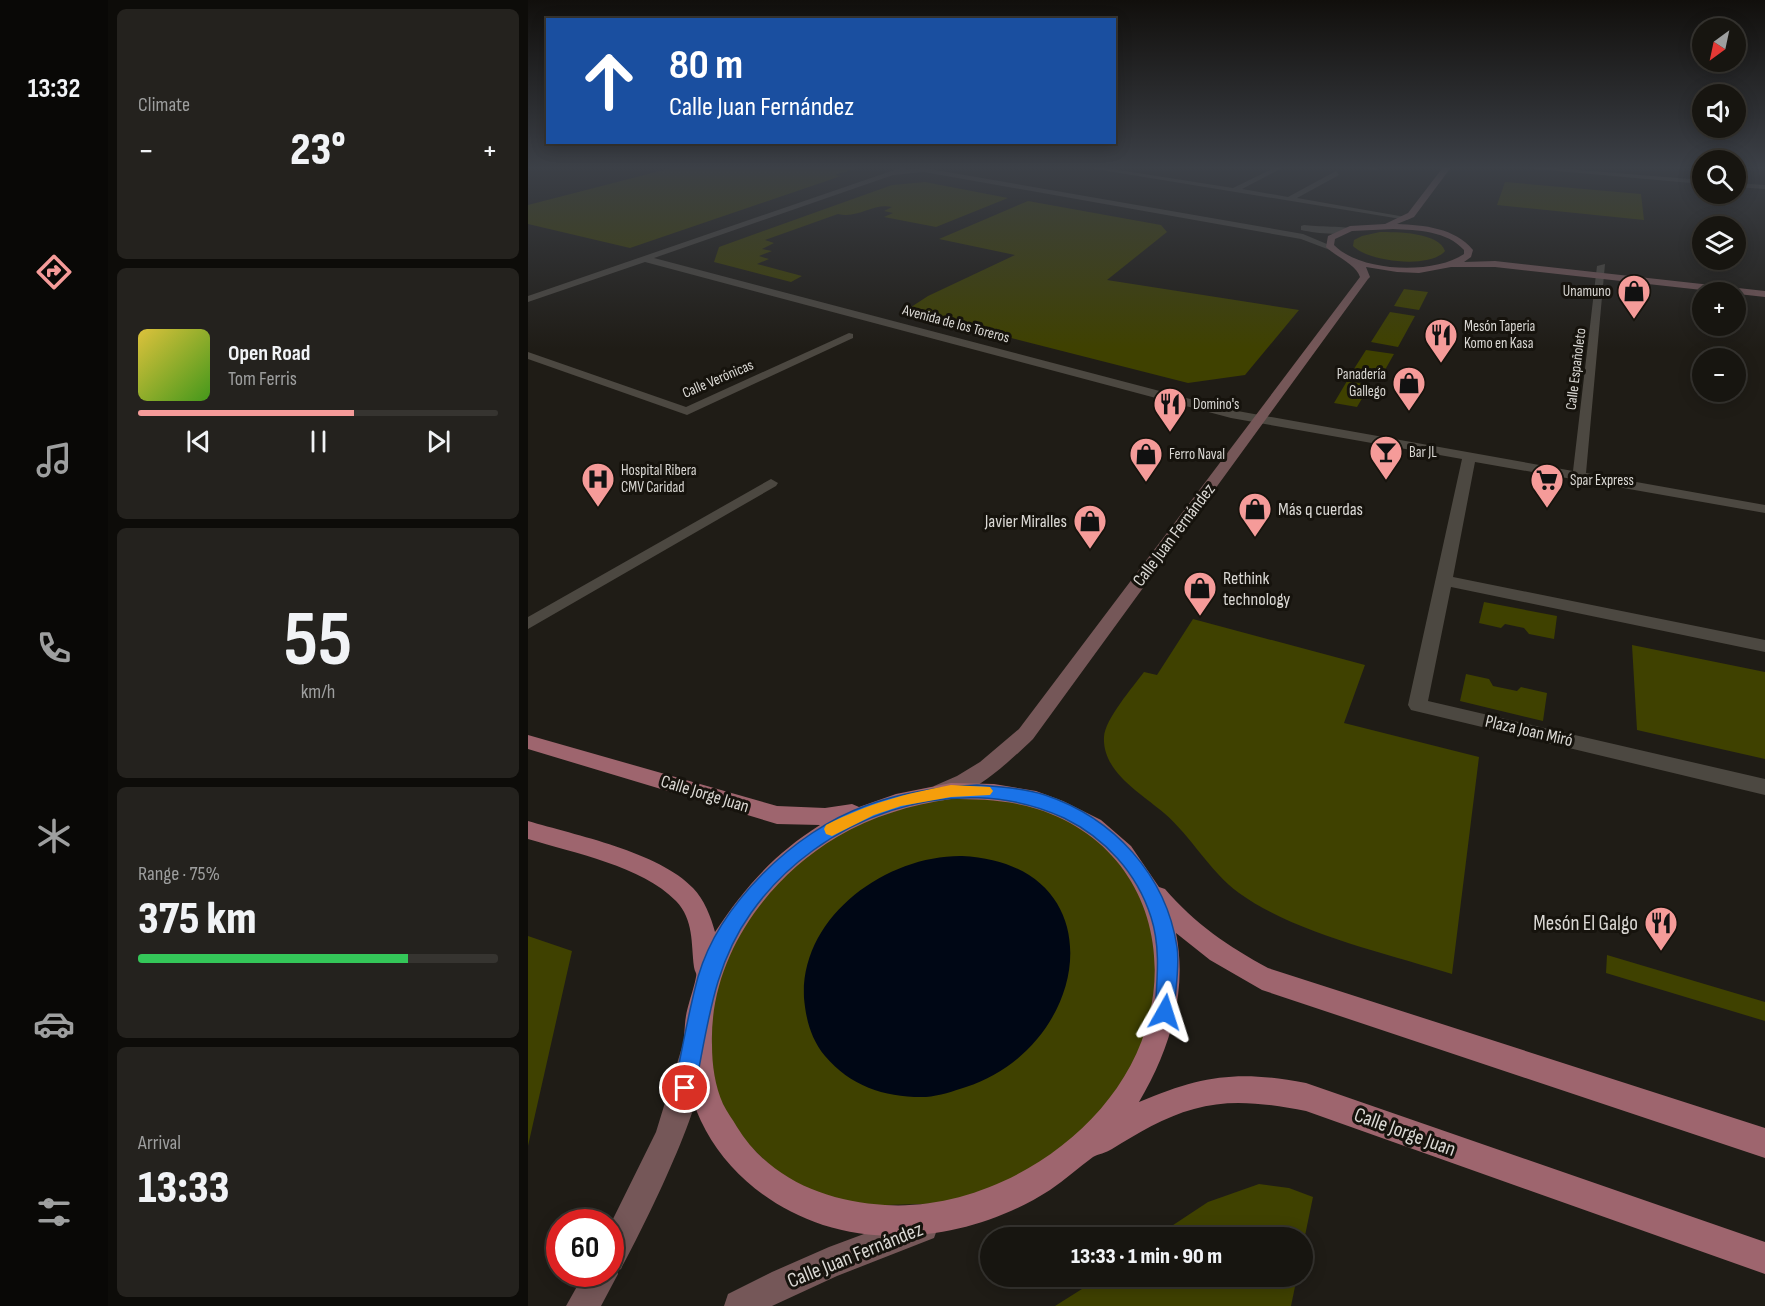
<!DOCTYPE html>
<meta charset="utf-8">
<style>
body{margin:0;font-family:"Sofia Sans Condensed",sans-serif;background:#24221e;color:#f1f3f6;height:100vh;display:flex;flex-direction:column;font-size:22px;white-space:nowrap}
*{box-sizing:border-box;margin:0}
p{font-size:20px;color:#9e9f9f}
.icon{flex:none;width:33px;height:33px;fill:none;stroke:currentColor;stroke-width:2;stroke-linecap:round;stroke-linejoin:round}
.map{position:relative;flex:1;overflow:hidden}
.sheet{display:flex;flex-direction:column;gap:9px;padding:9px;background:#0d0c09;width:420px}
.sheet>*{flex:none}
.top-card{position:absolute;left:18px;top:18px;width:570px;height:126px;border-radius:0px;box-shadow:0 3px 15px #0003,0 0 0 2px #363430;background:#1a4fa0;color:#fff;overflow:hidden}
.needle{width:39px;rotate:213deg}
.fabs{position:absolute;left:1164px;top:18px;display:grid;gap:12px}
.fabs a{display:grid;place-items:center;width:54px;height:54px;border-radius:50%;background:#171510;box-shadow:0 3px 15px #0003,0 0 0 2px #363430;font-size:30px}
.speed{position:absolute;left:18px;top:1209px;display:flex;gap:12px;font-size:30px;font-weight:700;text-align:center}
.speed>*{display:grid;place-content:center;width:78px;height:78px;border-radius:50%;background:#171510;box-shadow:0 3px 15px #0003,0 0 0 2px #363430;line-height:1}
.speed .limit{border:9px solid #d22;background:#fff;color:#111}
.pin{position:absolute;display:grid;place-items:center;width:51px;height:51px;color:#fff;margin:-26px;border:3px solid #fff;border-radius:50%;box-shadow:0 2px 6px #0007}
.me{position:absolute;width:66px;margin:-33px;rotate:6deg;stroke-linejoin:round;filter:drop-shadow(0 0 4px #0008)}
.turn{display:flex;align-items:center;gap:21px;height:126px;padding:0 24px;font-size:27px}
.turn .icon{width:78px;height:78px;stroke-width:2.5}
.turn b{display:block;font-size:42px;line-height:51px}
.big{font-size:45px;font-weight:800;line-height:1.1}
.sheet .tile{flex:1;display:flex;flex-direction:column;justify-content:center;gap:9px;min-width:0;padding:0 21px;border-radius:9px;background:#24221e}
.sheet .dial{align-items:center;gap:0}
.dial b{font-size:78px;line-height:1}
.song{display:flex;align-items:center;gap:18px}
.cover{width:72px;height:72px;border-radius:9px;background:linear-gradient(135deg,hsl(50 70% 55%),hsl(100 70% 35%))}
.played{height:6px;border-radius:3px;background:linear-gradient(90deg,#f59b99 60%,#363430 60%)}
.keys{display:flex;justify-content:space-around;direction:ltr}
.heat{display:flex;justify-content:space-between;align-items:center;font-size:33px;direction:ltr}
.charge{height:9px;border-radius:4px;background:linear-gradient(90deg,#34c759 75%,#363430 0)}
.trip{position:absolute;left:452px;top:1227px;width:333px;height:60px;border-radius:30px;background:#171510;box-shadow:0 3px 15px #0003,0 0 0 2px #363430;font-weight:800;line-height:60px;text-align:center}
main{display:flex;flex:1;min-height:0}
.tabs{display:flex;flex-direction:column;width:108px;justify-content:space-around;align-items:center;background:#090806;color:#9e9f9f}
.tabs .icon{width:42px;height:42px}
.tabs .selected{color:#f59b99}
.tabs b{font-size:27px;color:#f1f3f6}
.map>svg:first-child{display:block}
.green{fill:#3f4100}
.water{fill:#000715}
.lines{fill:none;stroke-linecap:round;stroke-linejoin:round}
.street{fill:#4c4841;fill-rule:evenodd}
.secondary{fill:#755758;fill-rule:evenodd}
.primary{fill:#9e656e;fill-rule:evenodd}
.route{fill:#1a73e8;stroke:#114b97;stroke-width:1.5}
.slow{fill:#f59e0b}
.labels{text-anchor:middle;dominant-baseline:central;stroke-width:6;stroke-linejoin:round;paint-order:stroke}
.far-poi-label{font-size:15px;fill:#dad8d4;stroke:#16130d;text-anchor:start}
.far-street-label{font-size:15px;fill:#dad8d4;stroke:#16130d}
.poi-label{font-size:18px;fill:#dad8d4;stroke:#16130d;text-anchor:start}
.street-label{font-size:18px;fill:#dad8d4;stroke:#16130d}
.near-poi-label{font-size:21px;fill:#dad8d4;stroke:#16130d;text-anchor:end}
.near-street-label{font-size:21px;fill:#dad8d4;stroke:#16130d}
</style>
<main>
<nav class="tabs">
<b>13:32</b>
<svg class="icon selected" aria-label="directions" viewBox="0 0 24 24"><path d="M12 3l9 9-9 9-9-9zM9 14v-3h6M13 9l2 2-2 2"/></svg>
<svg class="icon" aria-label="music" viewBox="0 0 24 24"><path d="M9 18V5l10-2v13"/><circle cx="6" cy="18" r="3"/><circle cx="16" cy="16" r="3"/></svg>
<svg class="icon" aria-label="phone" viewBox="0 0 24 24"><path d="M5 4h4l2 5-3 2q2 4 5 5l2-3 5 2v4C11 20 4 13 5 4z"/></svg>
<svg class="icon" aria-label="climate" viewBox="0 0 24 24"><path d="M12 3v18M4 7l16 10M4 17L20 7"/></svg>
<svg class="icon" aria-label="car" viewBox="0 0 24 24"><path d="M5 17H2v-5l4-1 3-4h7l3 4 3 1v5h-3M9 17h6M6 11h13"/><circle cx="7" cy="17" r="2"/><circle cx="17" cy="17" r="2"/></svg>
<svg class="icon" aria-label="filters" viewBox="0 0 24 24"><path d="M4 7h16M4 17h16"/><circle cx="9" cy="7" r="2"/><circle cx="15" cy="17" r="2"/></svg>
</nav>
<section class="sheet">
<div class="tile"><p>Climate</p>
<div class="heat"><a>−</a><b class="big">23°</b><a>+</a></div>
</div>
<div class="tile">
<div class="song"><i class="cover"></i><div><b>Open Road</b><p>Tom Ferris</p></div></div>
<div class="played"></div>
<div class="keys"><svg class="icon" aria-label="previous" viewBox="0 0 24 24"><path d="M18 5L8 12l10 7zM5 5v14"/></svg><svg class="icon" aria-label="pause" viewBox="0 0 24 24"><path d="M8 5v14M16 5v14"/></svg><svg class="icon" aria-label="next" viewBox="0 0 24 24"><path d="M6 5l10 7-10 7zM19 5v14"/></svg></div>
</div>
<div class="tile dial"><b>55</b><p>km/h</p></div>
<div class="tile"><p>Range · 75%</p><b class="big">375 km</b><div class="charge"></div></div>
<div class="tile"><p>Arrival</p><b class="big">13:33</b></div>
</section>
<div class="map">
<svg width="1237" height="1306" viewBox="0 0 1237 1306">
<rect width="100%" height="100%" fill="#1f1c16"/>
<path class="green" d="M 151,166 L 335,166 L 307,175 L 313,176 L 102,248 L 0,224 L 0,205 Z
M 397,182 L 480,198 L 408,227 L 356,217 L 365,213 L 356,211 L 364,207 C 345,203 330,219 310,214 L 237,240 L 246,243 L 234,249 L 244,251 L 231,256 L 241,259 L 229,264 L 274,276 L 263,282 L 186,262 L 191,247 L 364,185 Z
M 977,182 L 1113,194 L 1116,220 L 969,205 Z
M 500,201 L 633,225 L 639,232 L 579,280 L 771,310 L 717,375 L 660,383 L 377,311 L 400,296 L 487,255 L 411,239 Z
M 852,232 C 868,232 911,232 917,251 C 902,269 841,262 825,246 L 826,240 L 834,236 Z
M 876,289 L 900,292 L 891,310 L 866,306 Z
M 862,312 L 887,316 L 870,347 L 843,342 Z
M 838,350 L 866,354 L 853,377 L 824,372 Z
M 819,381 L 842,385 L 829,407 L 806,403 Z
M 956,602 L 1029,616 L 1026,639 L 1001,634 L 996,628 L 977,624 L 973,628 L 951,623 Z
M 665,619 L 837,665 L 816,723 L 951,757 L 924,974 C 857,953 768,934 711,893 C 681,871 664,837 636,813 C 614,794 574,772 576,737 C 577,719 605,687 616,672 L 629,675 Z
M 1104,645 L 1237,672 L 1237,759 L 1109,730 Z
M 938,674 L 961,679 L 965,686 L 989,691 L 993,687 L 1019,693 L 1015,721 L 932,701 Z
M 388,797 L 514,801 L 595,851 L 640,949 L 599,1097 L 466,1202 L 285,1207 L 181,1106 L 186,959 L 281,844 Z
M 0,936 L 44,951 L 0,1146 Z
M 1079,955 L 1237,1002 L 1237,1021 L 1078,973 Z
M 731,1184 L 761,1188 L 785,1197 L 774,1250 L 774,1238 L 627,1237 L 680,1202 Z
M 573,1277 L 573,1276 L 769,1277 L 763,1306 L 527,1306 Z"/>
<path class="water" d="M 434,856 C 591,864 564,1046 438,1087 C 426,1091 411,1096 398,1097 C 359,1098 323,1087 297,1056 C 283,1039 278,1020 276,998 C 272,916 359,855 434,856 Z"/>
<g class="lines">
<path class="street" d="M 549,166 L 565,166 L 705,188 L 750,166 L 758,166 L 714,189 L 760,197 L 808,171 L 811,175 L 769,198 L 883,218 L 879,220 Z
M 828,166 L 847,166 L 851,168 L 847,170 Z
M 973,166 L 1002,166 L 1174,180 L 1174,184 Z
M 375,167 L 378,170 L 396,168 L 775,234 L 806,247 L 802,250 L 773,239 L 396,172 L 365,175 L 126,258 L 704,410 L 1045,471 L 1069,266 L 1077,264 L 1058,473 L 1237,505 L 1237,513 L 947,462 L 925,577 L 1237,640 L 1237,652 L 923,587 L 900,701 L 1237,779 L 1237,795 L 883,710 L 880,705 L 934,459 L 703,418 L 117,262 L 0,302 L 0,296 Z
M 1208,183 L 1237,185 L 1237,189 L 1208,187 Z
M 776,225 C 787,227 821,226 826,229 C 813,237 788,233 773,230 L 773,226 Z
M 321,333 L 325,334 L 325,338 L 159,415 L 0,359 L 0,352 L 158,407 Z
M 243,479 L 250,483 L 248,486 L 0,629 L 0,617 Z"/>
<path class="secondary" d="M 916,166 L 924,166 L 886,217 L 869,224 C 896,225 927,228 945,250 L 943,257 L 936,262 L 967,261 L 1237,291 L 1237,297 L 967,267 L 923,267 L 891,273 L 869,272 L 838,267 L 842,277 L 840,279 L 505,739 C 485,758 435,807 406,798 L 402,792 L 406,786 L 429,776 L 452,762 L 491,729 L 832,277 C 828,264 808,257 798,247 L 800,236 L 822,226 L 857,224 L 880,213 ZM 865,229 C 890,230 919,231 936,250 L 936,254 C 905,275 832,272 806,245 L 807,239 L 824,231 Z
M 165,1040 L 175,1044 C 190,1081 114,1230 93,1269 L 89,1271 L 90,1274 L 73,1306 L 38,1306 L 56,1274 L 82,1274 L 82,1225 L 128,1132 L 155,1044 Z
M 395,1212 L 406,1216 L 410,1227 L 406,1238 L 309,1276 L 244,1306 L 196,1306 L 200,1294 L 244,1272 L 301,1247 Z"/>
<path class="primary" d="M 0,735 L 249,806 L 297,808 L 324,804 L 331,807 L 368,794 L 423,783 L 466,784 L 508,791 L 535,801 L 573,820 L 603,846 L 631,887 L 637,889 C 666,923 701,947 740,968 L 1237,1128 L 1237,1158 L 734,990 L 682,960 L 648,933 C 660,993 641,1051 611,1102 C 674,1075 711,1070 778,1083 L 1237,1242 L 1237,1274 L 778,1111 C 741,1104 703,1098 666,1109 C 636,1117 610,1133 584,1149 C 578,1153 570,1154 565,1157 C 551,1167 537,1180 522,1190 C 457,1232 370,1249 295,1225 C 208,1196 147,1119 157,1024 C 158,1008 165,993 168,977 C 169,972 167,973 166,967 C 163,943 166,920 148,901 C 114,866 46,853 0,839 L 0,821 C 47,835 131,852 165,888 C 176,899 183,917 187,932 C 217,887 246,854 292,825 L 249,824 L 0,749 ZM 423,799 C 452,799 481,800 509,809 C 601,838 643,926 621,1017 C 595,1128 468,1212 357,1205 C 299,1202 241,1179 209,1127 C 205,1120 199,1112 195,1104 C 187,1086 184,1065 184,1045 C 181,959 237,880 309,837 C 345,816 382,805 423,799 Z"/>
</g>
<linearGradient id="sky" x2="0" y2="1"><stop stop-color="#110f0c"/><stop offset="0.48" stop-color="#3c4047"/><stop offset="1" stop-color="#3c4047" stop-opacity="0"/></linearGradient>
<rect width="1237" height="349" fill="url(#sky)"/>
<path class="route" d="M 449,785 C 472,787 495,788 517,795 C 586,818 638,875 649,947 C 652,967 647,991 646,1012 L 644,1018 L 637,1021 L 630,1018 L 627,1012 C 629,980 633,948 623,917 C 609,873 577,838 536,818 C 427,767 290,817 223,913 C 185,966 180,1026 167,1088 L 164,1096 L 157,1099 L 149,1096 L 146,1088 C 154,1052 160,1013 170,977 C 191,904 267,831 337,806 C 374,792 410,787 449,785 Z"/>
<path class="slow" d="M 423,785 L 462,787 L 465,791 L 462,795 L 423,797 L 373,806 L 346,815 L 304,836 L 298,834 L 296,829 L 298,825 C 342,803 375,794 423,785 Z"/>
<defs>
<g id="shop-pin" transform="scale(1.725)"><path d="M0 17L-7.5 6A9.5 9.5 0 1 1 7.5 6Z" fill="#f59b99" stroke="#16130d"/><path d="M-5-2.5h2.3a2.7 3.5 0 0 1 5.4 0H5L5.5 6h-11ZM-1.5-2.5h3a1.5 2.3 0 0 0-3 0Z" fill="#111"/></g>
<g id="restaurant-pin" transform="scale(1.725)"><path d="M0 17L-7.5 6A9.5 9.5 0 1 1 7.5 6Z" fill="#f59b99" stroke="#16130d"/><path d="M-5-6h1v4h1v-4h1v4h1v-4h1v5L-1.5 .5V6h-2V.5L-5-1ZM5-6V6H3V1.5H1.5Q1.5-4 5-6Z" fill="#111"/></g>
<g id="bar-pin" transform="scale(1.725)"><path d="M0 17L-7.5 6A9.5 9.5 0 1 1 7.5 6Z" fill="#f59b99" stroke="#16130d"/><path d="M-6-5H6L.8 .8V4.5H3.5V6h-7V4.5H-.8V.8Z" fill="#111"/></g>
<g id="hospital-pin" transform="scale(1.725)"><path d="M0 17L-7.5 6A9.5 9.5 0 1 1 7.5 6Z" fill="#f59b99" stroke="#16130d"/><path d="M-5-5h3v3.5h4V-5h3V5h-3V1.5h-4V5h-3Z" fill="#111"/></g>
<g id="supermarket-pin" transform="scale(1.725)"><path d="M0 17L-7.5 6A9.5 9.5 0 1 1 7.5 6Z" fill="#f59b99" stroke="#16130d"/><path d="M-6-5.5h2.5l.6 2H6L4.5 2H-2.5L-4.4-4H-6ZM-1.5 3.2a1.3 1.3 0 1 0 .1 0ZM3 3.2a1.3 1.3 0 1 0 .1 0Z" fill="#111"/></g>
</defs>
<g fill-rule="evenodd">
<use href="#shop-pin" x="1106" y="291"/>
<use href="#restaurant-pin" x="913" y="335"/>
<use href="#shop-pin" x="881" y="383"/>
<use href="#restaurant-pin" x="642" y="404"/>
<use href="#bar-pin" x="858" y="452"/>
<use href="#shop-pin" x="618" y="454"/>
<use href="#hospital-pin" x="70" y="479"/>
<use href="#supermarket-pin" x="1019" y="480"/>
<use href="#shop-pin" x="727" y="509"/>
<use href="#shop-pin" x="562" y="521"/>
<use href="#shop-pin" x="672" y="588"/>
<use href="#restaurant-pin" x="1133" y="923"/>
</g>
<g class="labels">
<g class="far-poi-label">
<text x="1083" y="291" text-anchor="end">Unamuno</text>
<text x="936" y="326">Mesón Taperia<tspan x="936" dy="17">Komo en Kasa</tspan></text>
<text x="858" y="374" text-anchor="end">Panadería<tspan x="858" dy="17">Gallego</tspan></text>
<text x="665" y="404">Domino's</text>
<text x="881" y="452">Bar JL</text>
<text x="641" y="454">Ferro Naval</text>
<text x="93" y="470">Hospital Ribera<tspan x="93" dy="17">CMV Caridad</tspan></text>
<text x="1042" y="480">Spar Express</text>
</g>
<g class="far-street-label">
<text transform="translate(428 324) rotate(15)">Avenida de los Toreros</text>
<text transform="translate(1048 369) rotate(-83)">Calle Españoleto</text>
<text transform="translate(190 379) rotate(-23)">Calle Verónicas</text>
</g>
<g class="poi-label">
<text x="750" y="509">Más q cuerdas</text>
<text x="539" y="521" text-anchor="end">Javier Miralles</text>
<text x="695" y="578">Rethink<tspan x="695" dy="21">technology</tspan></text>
</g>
<g class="street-label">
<text transform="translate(646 535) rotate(-53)">Calle Juan Fernández</text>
<text transform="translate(1001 731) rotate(13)">Plaza Joan Miró</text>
<text transform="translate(177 794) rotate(17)">Calle Jorge Juan</text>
</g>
<g class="near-poi-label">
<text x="1110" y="923">Mesón El Galgo</text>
</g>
<g class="near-street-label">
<text transform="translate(877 1132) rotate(20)">Calle Jorge Juan</text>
<text transform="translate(327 1255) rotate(-22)">Calle Juan Fernández</text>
</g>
</g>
</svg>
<div class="fabs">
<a><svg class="needle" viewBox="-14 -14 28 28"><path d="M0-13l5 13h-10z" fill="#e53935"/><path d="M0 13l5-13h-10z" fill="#9e9f9f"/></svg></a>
<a><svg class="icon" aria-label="sound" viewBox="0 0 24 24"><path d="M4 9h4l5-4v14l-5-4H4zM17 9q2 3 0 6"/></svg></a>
<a><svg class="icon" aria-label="search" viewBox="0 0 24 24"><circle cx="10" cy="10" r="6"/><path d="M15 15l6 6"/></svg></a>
<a><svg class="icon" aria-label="layers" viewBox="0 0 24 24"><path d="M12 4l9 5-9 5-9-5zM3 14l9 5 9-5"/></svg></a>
<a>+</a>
<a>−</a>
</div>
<div class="speed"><div class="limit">60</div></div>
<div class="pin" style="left:157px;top:1088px;background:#d93025"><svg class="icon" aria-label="arrive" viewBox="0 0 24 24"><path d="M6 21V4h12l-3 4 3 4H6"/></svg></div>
<svg class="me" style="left:637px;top:1012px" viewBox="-20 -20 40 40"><path d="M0-17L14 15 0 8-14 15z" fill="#1a73e8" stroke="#fff" stroke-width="4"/></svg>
<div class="trip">13:33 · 1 min · 90 m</div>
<div class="top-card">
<div class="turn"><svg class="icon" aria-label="ahead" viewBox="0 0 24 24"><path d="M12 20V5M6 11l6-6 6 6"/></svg><div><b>80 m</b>Calle Juan Fernández</div></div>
</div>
</div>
</main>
